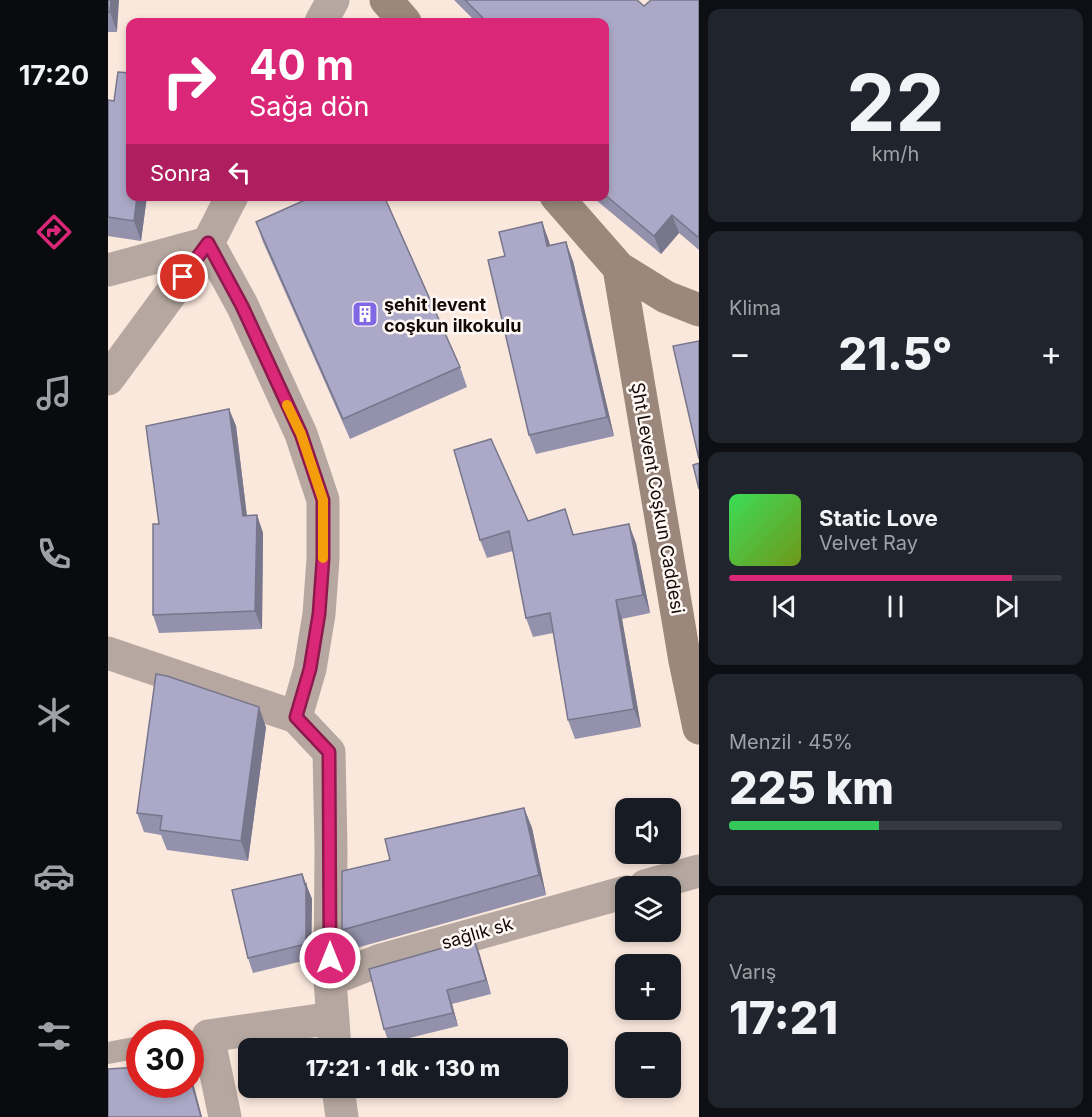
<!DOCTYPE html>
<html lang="tr">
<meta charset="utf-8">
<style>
body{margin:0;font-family:Inter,sans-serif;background:#20242c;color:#f1f3f6;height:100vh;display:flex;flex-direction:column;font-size:22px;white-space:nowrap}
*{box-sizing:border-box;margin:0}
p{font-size:20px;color:#9ea1a6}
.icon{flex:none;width:33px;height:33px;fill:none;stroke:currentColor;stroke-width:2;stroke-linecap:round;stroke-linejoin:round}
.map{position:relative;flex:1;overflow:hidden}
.side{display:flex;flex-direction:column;gap:9px;padding:9px;background:#0d0f14;width:393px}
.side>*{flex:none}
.top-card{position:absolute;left:18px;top:18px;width:483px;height:183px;border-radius:12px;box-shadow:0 3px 9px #0003;background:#db2777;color:#fff;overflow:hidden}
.controls{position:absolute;left:507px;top:798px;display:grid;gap:12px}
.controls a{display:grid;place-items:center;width:66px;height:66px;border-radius:12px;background:#171b24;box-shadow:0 3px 9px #0003;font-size:30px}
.speed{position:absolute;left:18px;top:1020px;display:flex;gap:12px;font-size:30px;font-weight:700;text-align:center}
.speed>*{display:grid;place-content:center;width:78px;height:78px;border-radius:50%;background:#171b24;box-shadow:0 3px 9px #0003;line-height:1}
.speed .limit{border:9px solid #d22;background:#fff;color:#111}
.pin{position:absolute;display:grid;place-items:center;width:51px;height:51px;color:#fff;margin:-26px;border:3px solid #fff;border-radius:50%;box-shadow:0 2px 6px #0007}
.me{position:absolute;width:66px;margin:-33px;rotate:0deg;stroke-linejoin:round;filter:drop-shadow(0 0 4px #0008)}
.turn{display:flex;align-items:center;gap:21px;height:126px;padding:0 24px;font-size:27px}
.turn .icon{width:78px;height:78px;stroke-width:2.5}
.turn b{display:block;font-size:42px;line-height:51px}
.then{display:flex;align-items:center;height:57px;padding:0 24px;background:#0003;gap:12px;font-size:22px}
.big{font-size:45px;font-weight:800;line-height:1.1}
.side .widget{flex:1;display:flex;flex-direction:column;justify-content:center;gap:9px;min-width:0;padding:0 21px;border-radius:12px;background:#20242c}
.side .dial{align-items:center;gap:0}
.dial b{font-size:78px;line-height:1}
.song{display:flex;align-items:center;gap:18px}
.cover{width:72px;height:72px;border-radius:9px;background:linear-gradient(135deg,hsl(130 70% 55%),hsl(80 70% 35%))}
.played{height:6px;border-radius:3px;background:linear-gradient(90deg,#db2777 85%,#363941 85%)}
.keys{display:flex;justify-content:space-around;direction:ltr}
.heat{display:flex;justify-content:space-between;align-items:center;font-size:33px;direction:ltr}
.charge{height:9px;border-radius:4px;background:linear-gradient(90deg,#34c759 45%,#363941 0)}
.trip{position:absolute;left:130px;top:1038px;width:330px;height:60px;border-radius:12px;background:#171b24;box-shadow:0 3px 9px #0003;font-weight:800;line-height:60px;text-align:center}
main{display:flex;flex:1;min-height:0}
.dock{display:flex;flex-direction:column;width:108px;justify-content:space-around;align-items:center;background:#090b0e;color:#9ea1a6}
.dock .icon{width:42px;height:42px}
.dock .active{color:#db2777}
.dock b{font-size:27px;color:#f1f3f6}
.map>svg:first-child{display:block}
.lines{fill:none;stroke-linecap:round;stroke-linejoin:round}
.service{stroke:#b6a8a0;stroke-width:22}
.minor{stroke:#b6a8a0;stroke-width:33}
.secondary{stroke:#9b877b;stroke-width:33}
.wall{fill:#9391ab}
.shaded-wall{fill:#78768b}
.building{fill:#aba9c7;stroke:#78768b;stroke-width:1.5}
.route-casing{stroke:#8e194d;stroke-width:15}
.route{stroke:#db2777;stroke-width:10}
.slow{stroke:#f59e0b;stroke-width:10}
.labels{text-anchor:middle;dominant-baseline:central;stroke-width:5;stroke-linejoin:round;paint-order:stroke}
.poi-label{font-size:18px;font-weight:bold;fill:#140a05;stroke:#fff8f4;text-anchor:start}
.street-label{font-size:18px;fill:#140a05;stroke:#fff8f4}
</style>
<main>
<nav class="dock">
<b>17:20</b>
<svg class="icon active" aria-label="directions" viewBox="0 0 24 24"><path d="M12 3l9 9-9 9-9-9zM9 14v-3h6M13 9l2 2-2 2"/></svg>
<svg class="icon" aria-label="music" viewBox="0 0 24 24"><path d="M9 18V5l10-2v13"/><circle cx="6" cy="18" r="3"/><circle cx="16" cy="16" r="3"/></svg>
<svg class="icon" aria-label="phone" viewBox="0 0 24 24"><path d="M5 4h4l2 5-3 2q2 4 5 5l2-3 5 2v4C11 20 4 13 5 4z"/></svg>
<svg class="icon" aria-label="climate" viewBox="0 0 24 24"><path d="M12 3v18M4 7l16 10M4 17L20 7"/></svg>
<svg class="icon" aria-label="car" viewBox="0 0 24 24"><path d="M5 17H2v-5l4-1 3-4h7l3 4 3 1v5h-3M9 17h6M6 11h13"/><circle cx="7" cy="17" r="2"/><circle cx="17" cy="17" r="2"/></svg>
<svg class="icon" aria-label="filters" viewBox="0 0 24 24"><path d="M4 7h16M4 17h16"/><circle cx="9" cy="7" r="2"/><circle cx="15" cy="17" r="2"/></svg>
</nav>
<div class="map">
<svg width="591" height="1117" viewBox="0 0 591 1117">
<rect width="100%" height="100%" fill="#fbe8dd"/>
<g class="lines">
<path class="service" d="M 0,1053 L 32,1047"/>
<path class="minor" d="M 213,22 L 225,0
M 100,243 L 134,305 L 193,434 L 215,500 L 215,559 L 211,614 L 202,669 L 188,717 L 221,752 L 223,849 L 222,980 L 227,1048
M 0,270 L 100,243
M 0,379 L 100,243 L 124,196
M 0,653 L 188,717
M 537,886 L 591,871
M 222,980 L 270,961 L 518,892
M 230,1088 L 234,1117
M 117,1117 L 100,1036 L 225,1018"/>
<path class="secondary" d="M 278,0 L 297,22
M 448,196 L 511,268 L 558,297 L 591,310
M 511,268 L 577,661 L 591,728"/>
</g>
<path class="wall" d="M 0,0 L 9,32 L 0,32 Z
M 346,0 L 529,0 L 536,6 L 591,0 L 591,250 L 571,233 L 553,254 L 488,200 L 487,196 L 496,196 L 496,22 L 368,22 Z
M 0,100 L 22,196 L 39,196 L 33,241 L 0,236 Z
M 148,222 L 352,367 L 359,387 L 242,439 L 155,242 Z
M 434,222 L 442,246 L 465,261 L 506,436 L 428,454 L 421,435 L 397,256 Z
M 121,409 L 128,426 L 139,516 L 149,515 L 155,533 L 154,629 L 51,633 L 45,615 L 51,524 Z
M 457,509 L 466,535 L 528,543 L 542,613 L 514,619 L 533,727 L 467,739 L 460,720 L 445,633 L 425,637 L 418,618 L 405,551 L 379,558 L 372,540 L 420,521 Z
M 158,727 L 140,861 L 59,850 L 53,835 L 36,832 L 29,813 Z
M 416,808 L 424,828 L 438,895 L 241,950 L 234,930 L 282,860 Z
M 194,874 L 204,899 L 203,959 L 145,973 L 140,958 Z
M 371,952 L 383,994 L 344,1004 L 350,1026 L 281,1043 L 276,1029 Z"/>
<path class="shaded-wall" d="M 3,0 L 11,0 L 9,32 L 2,12 Z
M 29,196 L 39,196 L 33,241 L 26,221 Z
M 564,215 L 571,233 L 553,254 L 546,236 Z
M 434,222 L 441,241 L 446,265 L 439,246 Z
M 458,242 L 465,261 L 506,436 L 499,417 Z
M 121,409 L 128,426 L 141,534 L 135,516 Z
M 149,515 L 155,533 L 154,629 L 147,611 Z
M 521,524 L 528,543 L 542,613 L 535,595 Z
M 508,600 L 514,619 L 533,727 L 526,709 Z
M 151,707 L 158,727 L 140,861 L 133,841 Z
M 416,808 L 424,828 L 438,895 L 431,875 Z
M 194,874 L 204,899 L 203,959 L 198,944 Z
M 366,939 L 371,952 L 383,994 L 378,980 Z
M 339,990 L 344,1004 L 350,1026 L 345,1013 Z
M 82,1071 L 94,1117 L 93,1117 L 82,1077 Z"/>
<path class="building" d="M 0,0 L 3,0 L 2,12 L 0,12 Z
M 357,0 L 529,0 L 536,6 L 543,0 L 591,0 L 591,238 L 564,215 L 546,236 L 496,194 L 496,22 L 379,22 Z
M 10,72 L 22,73 L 22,196 L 29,196 L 26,221 L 0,217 L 0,100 L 6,101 Z
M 206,196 L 276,196 L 352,367 L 235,419 L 148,222 Z
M 434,222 L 439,246 L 458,242 L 499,417 L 421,435 L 380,260 L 397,256 L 391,232 Z
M 591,341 L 591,459 L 565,346 Z
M 121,409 L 135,516 L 149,515 L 147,611 L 45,615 L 45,524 L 51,524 L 38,426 Z
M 383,439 L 420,521 L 457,509 L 465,535 L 521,524 L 535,595 L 508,600 L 526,709 L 460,720 L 442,613 L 418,618 L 401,531 L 372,540 L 346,450 Z
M 591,463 L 591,489 L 585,465 Z
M 48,674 L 59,676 L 151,707 L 133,841 L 52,830 L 54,816 L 29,813 Z
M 416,808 L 431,875 L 234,930 L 234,871 L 282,860 L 277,839 Z
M 194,874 L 197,885 L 198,884 L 198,944 L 140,958 L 124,890 Z
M 366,939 L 378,980 L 339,990 L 345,1013 L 276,1029 L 261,969 Z
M 71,1031 L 71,1034 L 61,1034 Z
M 32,1044 L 32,1084 L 82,1084 L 82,1077 L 93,1117 L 0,1117 L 0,1069 L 31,1067 L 26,1046 Z"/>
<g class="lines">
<g class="route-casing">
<path id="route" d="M 75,277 L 100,243 L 134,306 L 193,434 L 215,500 L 215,559 L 211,614 L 202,669 L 188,717 L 221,752 L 222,958"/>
</g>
<use href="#route" class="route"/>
<path class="slow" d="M 179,405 L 193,434 L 215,500 L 215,558"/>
</g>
<defs>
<g id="building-square" transform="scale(1.35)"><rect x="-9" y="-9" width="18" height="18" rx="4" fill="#8067e3" stroke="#fff8f4"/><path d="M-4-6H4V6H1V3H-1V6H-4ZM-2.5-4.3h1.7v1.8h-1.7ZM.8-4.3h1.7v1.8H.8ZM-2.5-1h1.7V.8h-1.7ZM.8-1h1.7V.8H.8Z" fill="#fff"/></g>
</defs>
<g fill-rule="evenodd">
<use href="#building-square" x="257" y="314"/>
</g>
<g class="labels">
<g class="poi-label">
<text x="276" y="304">şehit levent<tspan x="276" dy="21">coşkun ilkokulu</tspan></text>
</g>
<g class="street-label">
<text transform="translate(550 498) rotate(80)">Şht Levent Coşkun Caddesi</text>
<text transform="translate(369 933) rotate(-16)">sağlık sk</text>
</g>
</g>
</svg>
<div class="controls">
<a><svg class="icon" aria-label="sound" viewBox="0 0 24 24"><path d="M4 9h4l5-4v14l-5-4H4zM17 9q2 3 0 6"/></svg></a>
<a><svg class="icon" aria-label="layers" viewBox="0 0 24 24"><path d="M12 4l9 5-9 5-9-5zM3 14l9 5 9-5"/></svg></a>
<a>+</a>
<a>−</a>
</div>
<div class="speed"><div class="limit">30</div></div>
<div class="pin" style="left:75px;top:277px;background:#d93025"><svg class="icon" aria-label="arrive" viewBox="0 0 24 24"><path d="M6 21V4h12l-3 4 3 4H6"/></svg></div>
<svg class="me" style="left:222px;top:958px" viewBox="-20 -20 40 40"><circle r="17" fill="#db2777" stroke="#fff" stroke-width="3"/><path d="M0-11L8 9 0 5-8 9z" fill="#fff"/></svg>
<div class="trip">17:21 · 1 dk · 130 m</div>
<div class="top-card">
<div class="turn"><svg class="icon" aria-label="right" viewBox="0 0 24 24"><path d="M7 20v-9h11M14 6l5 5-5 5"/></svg><div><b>40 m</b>Sağa dön</div></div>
<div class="then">Sonra<svg class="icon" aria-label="left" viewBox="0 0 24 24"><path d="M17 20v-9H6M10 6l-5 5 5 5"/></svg></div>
</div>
</div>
<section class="side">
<div class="widget dial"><b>22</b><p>km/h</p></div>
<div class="widget"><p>Klima</p>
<div class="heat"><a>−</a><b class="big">21.5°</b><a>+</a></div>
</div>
<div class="widget">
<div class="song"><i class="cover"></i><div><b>Static Love</b><p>Velvet Ray</p></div></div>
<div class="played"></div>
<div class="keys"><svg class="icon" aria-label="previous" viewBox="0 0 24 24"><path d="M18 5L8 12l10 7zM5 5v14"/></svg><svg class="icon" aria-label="pause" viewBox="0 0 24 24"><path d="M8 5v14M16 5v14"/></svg><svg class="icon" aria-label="next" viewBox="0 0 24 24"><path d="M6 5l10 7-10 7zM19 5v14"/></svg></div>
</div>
<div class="widget"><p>Menzil · 45%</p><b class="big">225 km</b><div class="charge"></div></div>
<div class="widget"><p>Varış</p><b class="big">17:21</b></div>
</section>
</main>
